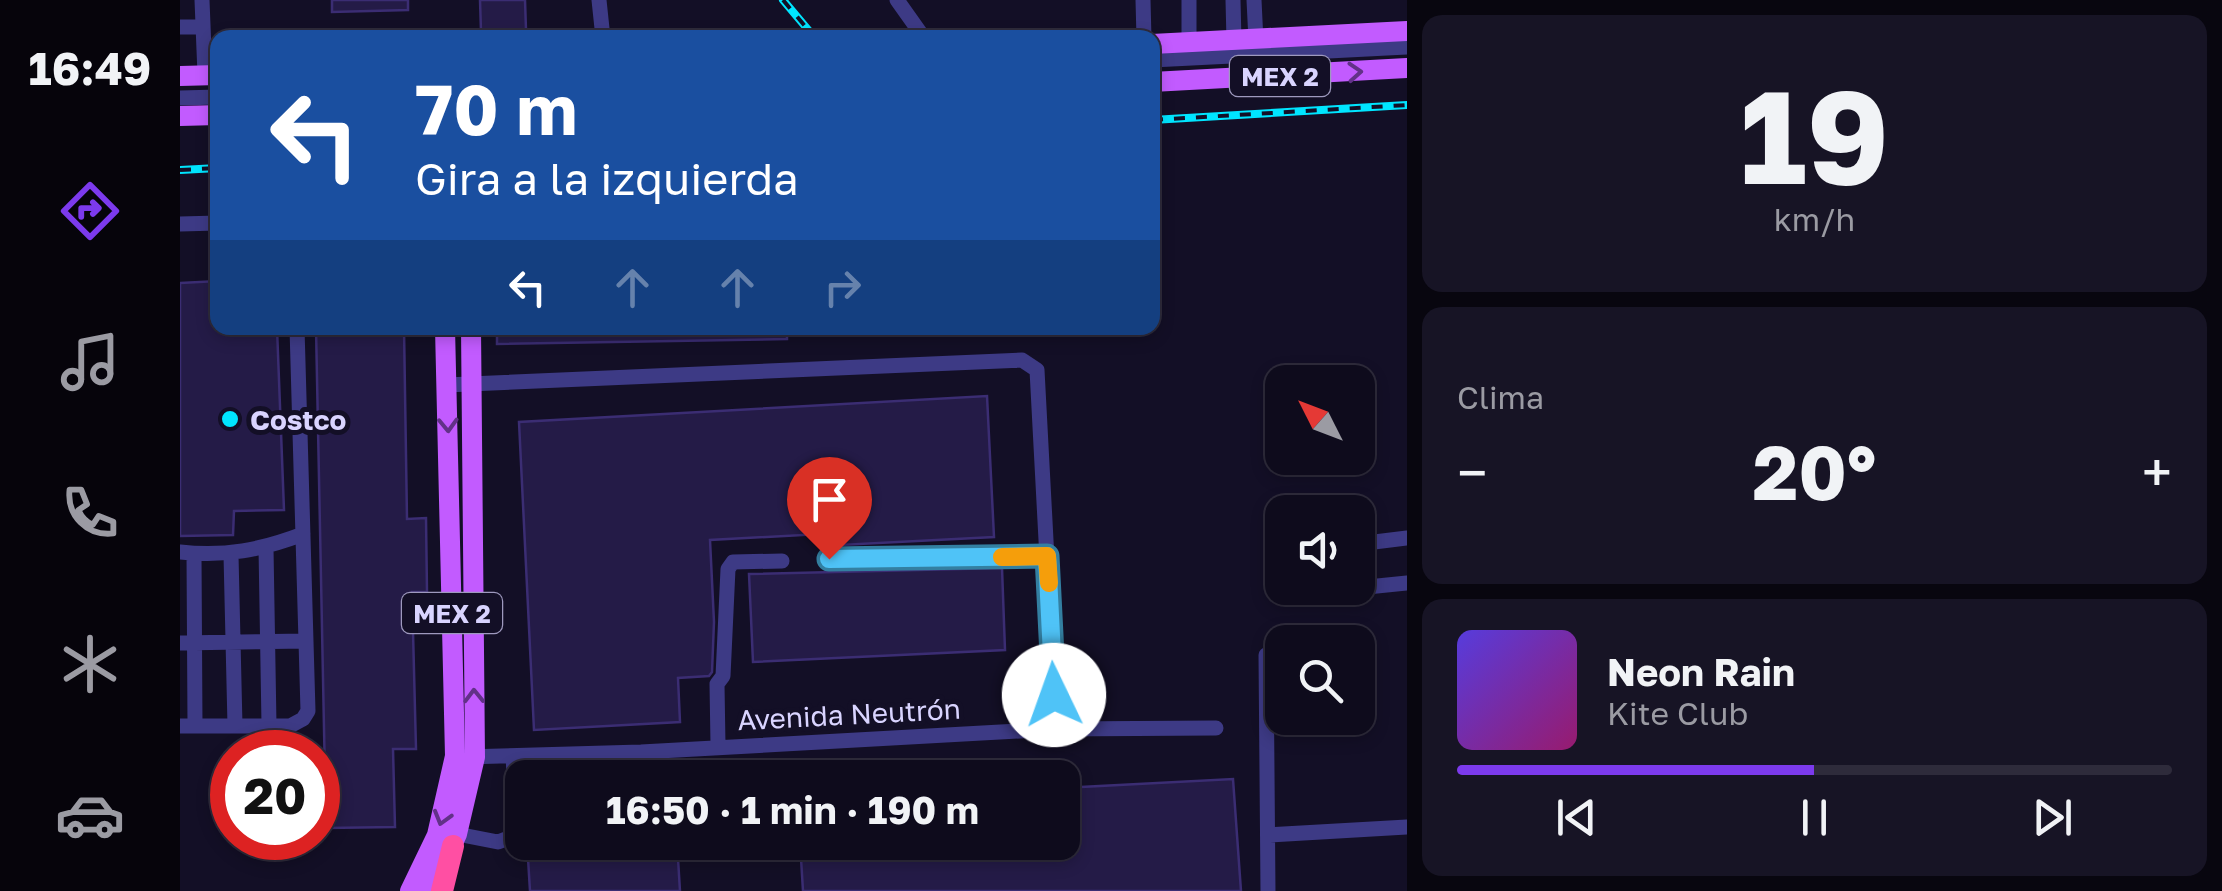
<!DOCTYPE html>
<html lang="es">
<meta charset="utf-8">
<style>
body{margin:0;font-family:"Golos Text",sans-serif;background:#171425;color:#f1f3f6;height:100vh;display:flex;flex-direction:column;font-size:38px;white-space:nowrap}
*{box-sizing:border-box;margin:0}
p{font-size:32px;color:#9b9ba3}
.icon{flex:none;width:55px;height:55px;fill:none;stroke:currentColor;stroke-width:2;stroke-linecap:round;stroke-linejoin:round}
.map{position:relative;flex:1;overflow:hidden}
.sheet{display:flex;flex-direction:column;gap:15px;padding:15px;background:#08060f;width:815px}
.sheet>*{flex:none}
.top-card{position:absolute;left:30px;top:30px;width:950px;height:305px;border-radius:20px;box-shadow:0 5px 15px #0003,0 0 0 2px #2e2b3b;background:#1a4fa0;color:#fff;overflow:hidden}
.needle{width:65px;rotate:312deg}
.tools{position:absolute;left:1085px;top:365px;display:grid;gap:20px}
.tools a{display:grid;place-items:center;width:110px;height:110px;border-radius:20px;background:#0e0b1c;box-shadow:0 5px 15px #0003,0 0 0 2px #2e2b3b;font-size:50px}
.speed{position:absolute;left:30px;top:730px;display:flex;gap:20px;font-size:50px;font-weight:700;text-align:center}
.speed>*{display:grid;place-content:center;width:130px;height:130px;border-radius:50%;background:#0e0b1c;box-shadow:0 5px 15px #0003,0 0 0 2px #2e2b3b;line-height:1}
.speed .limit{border:15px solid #d22;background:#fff;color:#111}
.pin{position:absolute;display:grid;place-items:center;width:85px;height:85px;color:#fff;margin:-102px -42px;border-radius:50% 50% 50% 0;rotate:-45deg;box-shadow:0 0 10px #0007}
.pin .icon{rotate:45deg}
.me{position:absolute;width:110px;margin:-55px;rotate:357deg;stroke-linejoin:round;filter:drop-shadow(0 0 8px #0008)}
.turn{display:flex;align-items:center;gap:35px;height:210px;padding:0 40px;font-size:45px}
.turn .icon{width:130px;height:130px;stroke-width:2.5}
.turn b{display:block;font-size:70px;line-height:85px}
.lanes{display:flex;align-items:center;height:95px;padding:0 40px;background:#0003;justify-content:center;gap:50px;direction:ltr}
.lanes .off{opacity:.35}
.big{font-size:75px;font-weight:700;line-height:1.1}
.sheet .widget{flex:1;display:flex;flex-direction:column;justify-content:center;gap:15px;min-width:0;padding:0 35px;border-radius:20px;background:#171425}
.sheet .dial{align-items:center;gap:0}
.dial b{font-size:130px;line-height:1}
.song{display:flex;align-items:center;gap:30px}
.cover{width:120px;height:120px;border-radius:15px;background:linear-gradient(135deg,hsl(250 70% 55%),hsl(320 70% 35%))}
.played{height:10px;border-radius:5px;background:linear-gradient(90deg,#7c3aed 50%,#2e2b3b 50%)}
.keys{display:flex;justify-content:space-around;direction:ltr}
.heat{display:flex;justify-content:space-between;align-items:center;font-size:55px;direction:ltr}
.trip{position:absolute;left:325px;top:760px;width:575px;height:100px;border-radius:20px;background:#0e0b1c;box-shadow:0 5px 15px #0003,0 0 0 2px #2e2b3b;font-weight:700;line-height:100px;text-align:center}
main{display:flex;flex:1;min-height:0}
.dock{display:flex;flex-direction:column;width:180px;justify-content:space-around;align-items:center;background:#06040b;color:#9b9ba3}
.dock .icon{width:70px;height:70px}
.dock .active{color:#7c3aed}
.dock b{font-size:45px;color:#f1f3f6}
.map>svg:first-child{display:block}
.building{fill:#241b47;stroke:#3b2d73;stroke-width:2.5}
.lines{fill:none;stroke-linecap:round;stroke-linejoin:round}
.minor{stroke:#3d3a85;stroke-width:15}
.major{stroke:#c25bff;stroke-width:20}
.highway{stroke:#ff4fa3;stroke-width:22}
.rail-casing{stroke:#00e5ff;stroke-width:8}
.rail{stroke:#130f26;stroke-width:4;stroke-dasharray:11;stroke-linecap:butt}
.oneway{stroke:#623188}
.route-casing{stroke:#337fa1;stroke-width:25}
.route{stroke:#4fc3f7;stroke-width:18}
.slow{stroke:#f59e0b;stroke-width:18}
.poi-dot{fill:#00e5ff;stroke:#130f26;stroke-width:4}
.labels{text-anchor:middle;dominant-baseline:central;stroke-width:10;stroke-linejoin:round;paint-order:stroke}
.shield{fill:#130f26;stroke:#9e99be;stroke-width:2.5}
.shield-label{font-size:25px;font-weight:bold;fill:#d9d4ff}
.poi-label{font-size:28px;font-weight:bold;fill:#d9d4ff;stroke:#130f26;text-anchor:start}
.street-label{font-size:28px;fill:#d9d4ff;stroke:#130f26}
</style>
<main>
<nav class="dock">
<b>16:49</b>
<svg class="icon active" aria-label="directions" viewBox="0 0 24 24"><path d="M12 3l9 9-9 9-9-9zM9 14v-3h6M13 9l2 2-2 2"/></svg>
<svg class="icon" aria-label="music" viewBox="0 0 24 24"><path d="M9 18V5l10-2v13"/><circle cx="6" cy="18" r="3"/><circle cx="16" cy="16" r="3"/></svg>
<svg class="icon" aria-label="phone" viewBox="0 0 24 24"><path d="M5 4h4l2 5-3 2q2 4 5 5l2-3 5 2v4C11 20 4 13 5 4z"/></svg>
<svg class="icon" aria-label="climate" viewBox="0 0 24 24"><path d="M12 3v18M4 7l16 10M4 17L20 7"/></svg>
<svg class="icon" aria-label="car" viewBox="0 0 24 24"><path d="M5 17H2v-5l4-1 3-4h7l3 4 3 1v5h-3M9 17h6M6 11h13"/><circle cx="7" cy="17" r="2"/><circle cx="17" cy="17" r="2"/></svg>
</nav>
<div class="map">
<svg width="1227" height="891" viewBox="0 0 1227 891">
<rect width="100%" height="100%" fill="#130f26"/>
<path class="building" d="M 152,0 L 228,0 L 228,10 L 152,12 Z
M 300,0 L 345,0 L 346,30 L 301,31 Z
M 38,281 L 38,328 L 97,328 L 104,510 L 54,511 L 53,535 L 0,536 L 0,283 Z
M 136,328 L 224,328 L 227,519 L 246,518 L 247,592 L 232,592 L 236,749 L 213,749 L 215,827 L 146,828 Z
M 317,328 L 607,328 L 607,339 L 317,344 Z
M 807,396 L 814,537 L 641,546 L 641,534 L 530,540 L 534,622 L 532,672 L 529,676 L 498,678 L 500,722 L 354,730 L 339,422 Z
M 822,568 L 825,650 L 573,662 L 569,574 Z
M 1053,779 L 1061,891 L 623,891 L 620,842 L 882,842 L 882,788 Z
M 347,842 L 497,842 L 500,891 L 350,891 Z"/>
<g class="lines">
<path class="minor" d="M 22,0 L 25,75
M 419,0 L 423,38
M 717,0 L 744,38
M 963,0 L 964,38
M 1009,0 L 1009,43
M 1053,0 L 1054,41
M 1074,0 L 1076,41
M 0,27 L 23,27
M 972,60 L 1227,47
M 0,98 L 38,97
M 0,224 L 38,223
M 266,385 L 842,360 L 857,370 L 876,729
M 1178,544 L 1227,538
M 86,548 L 89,725
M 0,552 C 45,557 81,550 123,534
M 14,554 L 15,726
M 51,555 L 55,726
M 649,559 L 867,556
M 1109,595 L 1227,583
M 0,643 L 126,641
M 1086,655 L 1088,891
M 0,726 L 110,726 L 123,719 L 128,711 L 117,328
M 538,745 L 537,684 L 543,676 L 548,569 L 553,562 L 602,561
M 284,757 L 461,752 L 876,729 L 1036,728
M 456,778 L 461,752
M 277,834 L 318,842 L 334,836 L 337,829 L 333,756
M 1088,835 L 1227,827"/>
<path class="major" d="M 972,44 L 1227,31
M 0,76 L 38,75
M 972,82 L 1227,68
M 0,116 L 38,115
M 230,891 L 257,835 L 275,756 L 265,328
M 251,891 L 277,834 L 295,757 L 291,328"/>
<path class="highway" d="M 262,891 L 273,846"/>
<g class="rail-casing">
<path id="rail" d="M 603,0 L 635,38
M 972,120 L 1227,105
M 0,170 L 38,168"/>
</g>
<use href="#rail" class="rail"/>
</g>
<defs><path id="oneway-chevron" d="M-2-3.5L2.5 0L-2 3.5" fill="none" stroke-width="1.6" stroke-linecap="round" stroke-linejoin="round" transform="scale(2.5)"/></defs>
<g class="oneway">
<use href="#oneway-chevron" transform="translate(1175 72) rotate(-4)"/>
<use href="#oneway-chevron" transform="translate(268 425) rotate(88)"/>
<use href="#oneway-chevron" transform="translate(294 696) rotate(-91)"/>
<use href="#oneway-chevron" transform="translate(262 818) rotate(106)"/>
</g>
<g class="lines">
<g class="route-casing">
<path id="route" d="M 649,559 L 867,556 L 874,695"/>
</g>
<use href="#route" class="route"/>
<path class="slow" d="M 822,557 L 867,556 L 869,583"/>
</g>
<circle class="poi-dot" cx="50" cy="419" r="10"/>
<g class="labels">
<g class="shield">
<rect x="1050" y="56" width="100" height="40" rx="8"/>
<rect x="222" y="593" width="100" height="40" rx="8"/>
</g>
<g class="shield-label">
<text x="1100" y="76">MEX 2</text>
<text x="272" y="613">MEX 2</text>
</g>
<g class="poi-label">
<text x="70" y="419">Costco</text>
</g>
<g class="street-label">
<text transform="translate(669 714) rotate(-3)">Avenida Neutrón</text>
</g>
</g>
</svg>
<div class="tools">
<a><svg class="needle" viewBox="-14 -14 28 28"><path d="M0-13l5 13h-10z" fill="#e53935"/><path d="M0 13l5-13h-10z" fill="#9b9ba3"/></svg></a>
<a><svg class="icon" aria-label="sound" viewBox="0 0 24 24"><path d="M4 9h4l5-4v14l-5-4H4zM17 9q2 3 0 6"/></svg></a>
<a><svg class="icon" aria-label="search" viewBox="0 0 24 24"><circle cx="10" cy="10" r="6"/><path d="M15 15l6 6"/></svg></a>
</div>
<div class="speed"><div class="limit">20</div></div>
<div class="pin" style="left:649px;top:559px;background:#d93025"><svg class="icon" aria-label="arrive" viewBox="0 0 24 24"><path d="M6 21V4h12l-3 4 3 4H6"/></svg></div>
<svg class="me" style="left:874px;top:695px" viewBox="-20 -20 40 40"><circle r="19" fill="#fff"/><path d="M0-13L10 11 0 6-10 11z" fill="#4fc3f7"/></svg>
<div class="trip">16:50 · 1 min · 190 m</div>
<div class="top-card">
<div class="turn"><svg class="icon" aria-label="left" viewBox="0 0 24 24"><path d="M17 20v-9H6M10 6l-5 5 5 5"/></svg><div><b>70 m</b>Gira a la izquierda</div></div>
<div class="lanes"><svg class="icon" aria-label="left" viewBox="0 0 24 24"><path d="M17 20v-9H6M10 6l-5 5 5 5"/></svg><svg class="icon off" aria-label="ahead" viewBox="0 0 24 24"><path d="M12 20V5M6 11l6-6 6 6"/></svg><svg class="icon off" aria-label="ahead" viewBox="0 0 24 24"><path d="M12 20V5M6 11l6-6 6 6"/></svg><svg class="icon off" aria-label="right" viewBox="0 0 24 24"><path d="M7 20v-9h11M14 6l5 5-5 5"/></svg></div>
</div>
</div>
<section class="sheet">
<div class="widget dial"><b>19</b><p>km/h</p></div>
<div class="widget"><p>Clima</p>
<div class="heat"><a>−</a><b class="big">20°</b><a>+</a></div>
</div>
<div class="widget">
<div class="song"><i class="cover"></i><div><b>Neon Rain</b><p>Kite Club</p></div></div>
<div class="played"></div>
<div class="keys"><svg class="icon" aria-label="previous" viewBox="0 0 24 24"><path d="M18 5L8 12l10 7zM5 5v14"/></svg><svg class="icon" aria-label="pause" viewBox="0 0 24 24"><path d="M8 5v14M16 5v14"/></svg><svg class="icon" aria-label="next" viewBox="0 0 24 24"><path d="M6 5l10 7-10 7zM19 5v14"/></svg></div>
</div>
</section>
</main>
